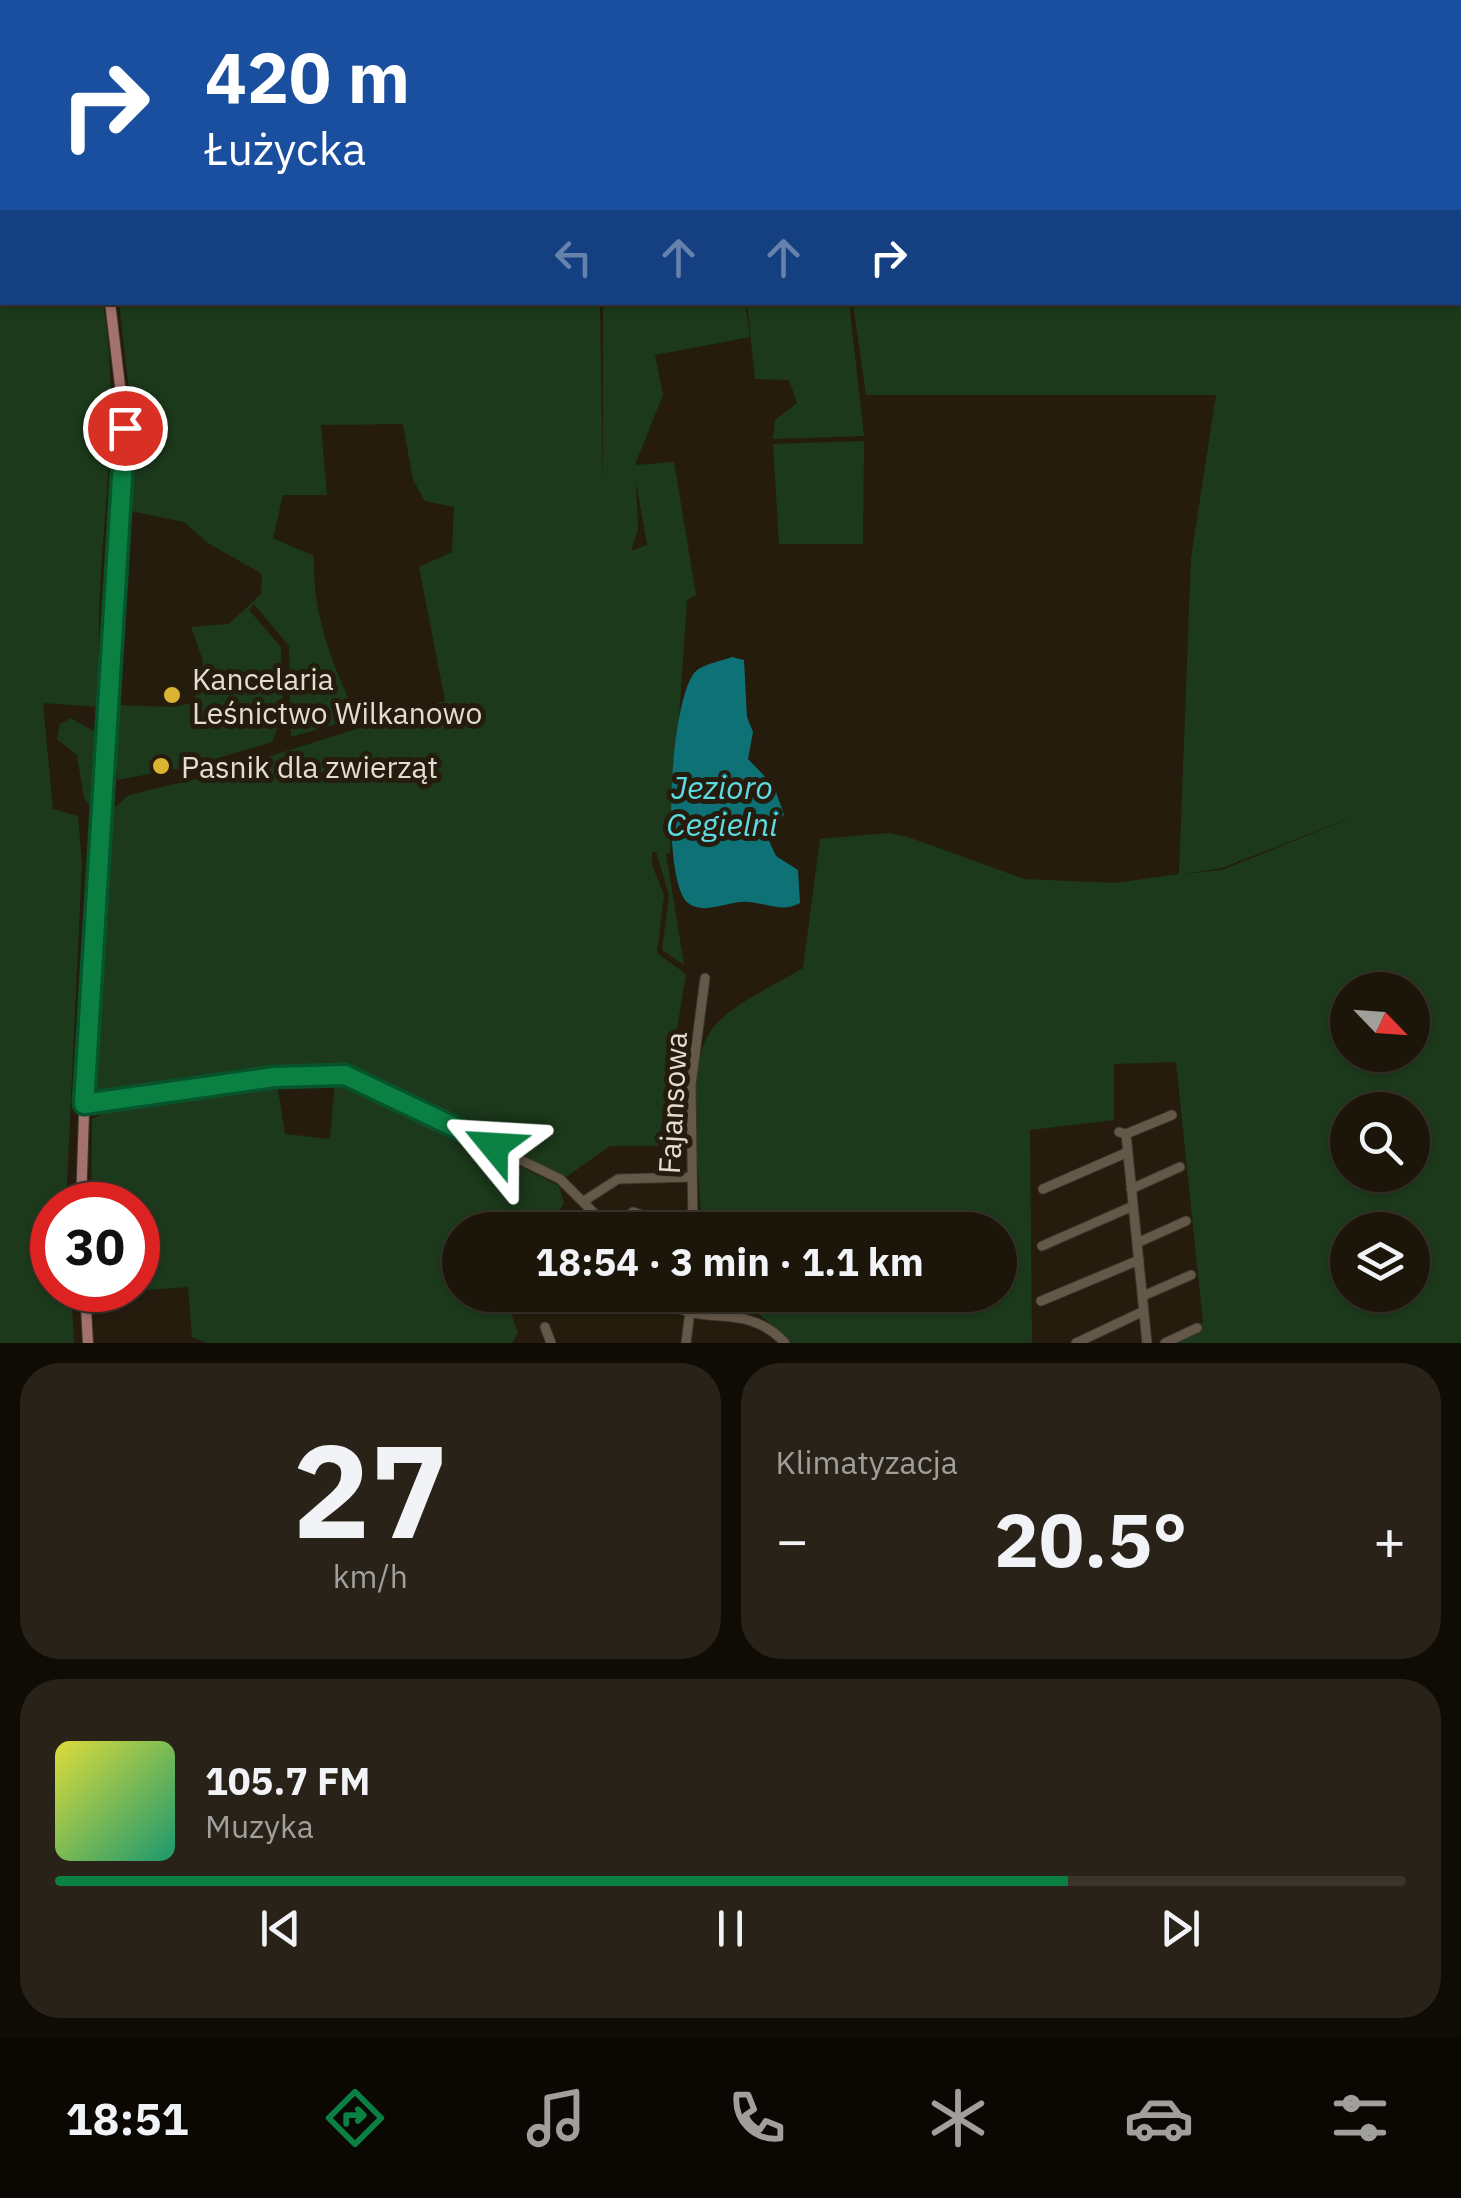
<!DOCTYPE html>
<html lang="pl">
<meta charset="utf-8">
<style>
body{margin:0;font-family:"IBM Plex Sans",sans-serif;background:#292218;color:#f1f3f6;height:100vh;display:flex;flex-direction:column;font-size:38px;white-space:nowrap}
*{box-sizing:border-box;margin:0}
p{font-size:32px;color:#a09f9c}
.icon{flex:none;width:55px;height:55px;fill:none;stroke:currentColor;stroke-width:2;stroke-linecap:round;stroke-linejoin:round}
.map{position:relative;height:1343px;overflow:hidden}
.side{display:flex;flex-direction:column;gap:20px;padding:20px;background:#0f0c06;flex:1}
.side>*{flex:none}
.hud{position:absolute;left:0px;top:0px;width:1462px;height:305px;box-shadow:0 2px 8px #0004,0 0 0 2px #3a342b;background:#1a4fa0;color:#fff;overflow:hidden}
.needle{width:65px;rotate:115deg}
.buttons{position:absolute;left:1330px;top:972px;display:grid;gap:20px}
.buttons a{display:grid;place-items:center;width:100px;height:100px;border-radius:50%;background:#1c150a;box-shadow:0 2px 8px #0004,0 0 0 2px #3a342b;font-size:50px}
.speed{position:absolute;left:30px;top:1182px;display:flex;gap:20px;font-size:50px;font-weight:700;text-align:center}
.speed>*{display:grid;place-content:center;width:130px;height:130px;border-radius:50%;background:#1c150a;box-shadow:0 2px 8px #0004,0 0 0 2px #3a342b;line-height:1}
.speed .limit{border:15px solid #d22;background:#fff;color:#111}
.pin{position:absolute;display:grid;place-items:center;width:85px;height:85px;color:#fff;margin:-42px;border:5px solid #fff;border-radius:50%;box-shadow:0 2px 10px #0007}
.me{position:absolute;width:110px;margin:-55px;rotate:297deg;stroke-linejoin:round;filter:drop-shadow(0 0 8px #0008)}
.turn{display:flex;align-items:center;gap:35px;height:210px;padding:0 40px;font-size:45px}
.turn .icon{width:130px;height:130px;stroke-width:2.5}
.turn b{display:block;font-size:70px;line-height:85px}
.lanes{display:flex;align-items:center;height:95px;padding:0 40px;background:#0003;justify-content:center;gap:50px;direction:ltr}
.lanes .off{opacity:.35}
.big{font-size:75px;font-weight:800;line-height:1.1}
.side .card{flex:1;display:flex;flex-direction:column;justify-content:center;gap:15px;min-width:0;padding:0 35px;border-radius:40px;background:#292218}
.side .dial{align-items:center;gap:0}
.dial b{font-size:130px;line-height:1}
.song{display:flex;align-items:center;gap:30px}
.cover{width:120px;height:120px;border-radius:15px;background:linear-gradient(135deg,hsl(60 70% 55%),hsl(160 70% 35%))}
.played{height:10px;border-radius:5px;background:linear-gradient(90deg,#0b8043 75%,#3a342b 75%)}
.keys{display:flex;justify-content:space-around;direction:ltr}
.heat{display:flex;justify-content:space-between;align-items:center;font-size:55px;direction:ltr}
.side .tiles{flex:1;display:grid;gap:20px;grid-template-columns:1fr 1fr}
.card:last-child{grid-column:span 2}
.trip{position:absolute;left:442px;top:1212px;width:575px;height:100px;border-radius:50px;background:#1c150a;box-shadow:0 2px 8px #0004,0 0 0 2px #3a342b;font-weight:800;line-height:100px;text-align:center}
.menu{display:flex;height:160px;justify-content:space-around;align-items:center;background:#0b0804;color:#a09f9c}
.menu .icon{width:70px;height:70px}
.menu .on{color:#0b8043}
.menu b{font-size:45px;color:#f1f3f6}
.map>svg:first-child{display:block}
.green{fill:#1c3a1b;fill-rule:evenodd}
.water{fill:#0d7176}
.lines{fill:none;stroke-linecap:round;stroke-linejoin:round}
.minor-casing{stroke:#3d352f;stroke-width:11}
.major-casing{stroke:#3d352f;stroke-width:12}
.minor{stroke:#645949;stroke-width:9}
.major{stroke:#a3726c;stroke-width:10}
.route-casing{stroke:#07532c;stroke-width:25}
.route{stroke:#0b8043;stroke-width:18}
.poi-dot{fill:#dab333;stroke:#251c0e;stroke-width:4}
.labels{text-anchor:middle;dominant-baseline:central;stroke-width:10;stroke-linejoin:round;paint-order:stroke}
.poi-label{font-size:30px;fill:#e4ddd4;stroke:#251c0e;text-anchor:start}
.street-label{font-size:30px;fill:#e4ddd4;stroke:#251c0e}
.water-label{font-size:32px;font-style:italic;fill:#5cdbe3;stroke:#251c0e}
</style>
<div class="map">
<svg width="1461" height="1343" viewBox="0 0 1461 1343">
<rect width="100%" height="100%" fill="#251c0e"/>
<path class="green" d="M 0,0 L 55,2 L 2,2 L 2,302 L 103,303 C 120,407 105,489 100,592 C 98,630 99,669 99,707 L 43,703 L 53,809 L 78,816 L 82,863 L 66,1205 L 52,1205 L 52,1290 L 71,1290 L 74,1343 L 0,1343 Z
M 69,0 L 646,0 L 647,2 L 69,2 Z
M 652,0 L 1461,0 L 1461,1343 L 1171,1343 L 1203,1322 L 1176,1062 L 1114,1064 L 1114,1120 L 1030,1130 L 1032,1343 L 792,1343 L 757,1312 L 697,1307 L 698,1295 L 1000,1295 L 1000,1230 L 701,1230 C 702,1179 682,1069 712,1029 C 732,1003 776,985 803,968 L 820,839 L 889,833 L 908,837 L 1024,879 L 1116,883 L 1179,874 L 1191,558 L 1216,395 L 866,395 L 853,303 L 1460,302 L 1460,2 ZM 1373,809 L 1222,870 L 1183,874 L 1222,868 ZM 1348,990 L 1412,990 L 1412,1055 L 1348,1055 ZM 1348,1110 L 1412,1110 L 1412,1175 L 1348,1175 ZM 1348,1230 L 1412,1230 L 1412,1295 L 1348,1295 Z
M 119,303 L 600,303 L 603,492 L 603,303 L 745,303 L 750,337 L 655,355 L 663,395 L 635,465 L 674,462 L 696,595 L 687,600 L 670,853 L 666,854 L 684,965 L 662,950 L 669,895 L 656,852 L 652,852 L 652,865 L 664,895 L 657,953 L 686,974 L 658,1146 L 610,1146 L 566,1177 L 365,1075 C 283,1056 189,1085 107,1098 L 93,1089 L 109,812 L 129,795 L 204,777 L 445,701 L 419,567 L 452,552 L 454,507 L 425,501 L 413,480 L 403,424 L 321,425 L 327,495 L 283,495 L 273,538 L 314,556 C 312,617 333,664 357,718 L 291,737 L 289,646 L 254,604 L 249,610 L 281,647 L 283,712 L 272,742 L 188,767 L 117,780 L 117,705 L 171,707 L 194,703 L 203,661 L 191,627 L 229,624 L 261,594 L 262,574 L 208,543 L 184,522 L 125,510 L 130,400 ZM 636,481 L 647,545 L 631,551 L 638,529 Z
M 747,303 L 849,303 L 864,436 L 773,439 L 775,420 L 797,403 L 789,380 L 755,379 Z
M 864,441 L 863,544 L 779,544 L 773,444 Z
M 71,718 L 100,735 L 96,803 L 92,808 L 84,798 L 77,755 L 57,739 L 60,724 Z
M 335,1080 L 359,1086 L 559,1186 L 564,1203 L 549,1230 L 460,1230 L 460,1295 L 511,1295 L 507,1303 L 518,1332 L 512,1343 L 207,1343 L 192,1337 L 188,1287 L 95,1294 L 95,1290 L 138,1290 L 138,1205 L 91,1205 L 92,1119 L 108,1111 L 277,1083 L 285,1134 L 330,1139 Z"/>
<path class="water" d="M 732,657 L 744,660 L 747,717 L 753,732 L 748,759 L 774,786 L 784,815 L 765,832 L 776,856 L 798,870 L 800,903 C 782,913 767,903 748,902 C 729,900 705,916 688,903 C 660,880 670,695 696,671 C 704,664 721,661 732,657 Z"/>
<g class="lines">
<g class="minor-casing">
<path id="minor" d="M 84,1104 L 288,1076 L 345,1075 L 560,1179 L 611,1230
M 1119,1132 L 1126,1134 L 1147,1343
M 1126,1134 L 1172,1115
M 1043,1189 L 1128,1152
M 1131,1189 L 1180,1167
M 584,1201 L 618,1179 L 692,1177
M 610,1229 L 633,1212 L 648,1217 L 653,1230
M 693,1230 L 691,1085 L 705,978
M 1137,1243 L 1186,1221
M 1042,1246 L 1133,1206
M 575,1295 L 593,1305 L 626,1295
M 662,1295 C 695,1333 743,1297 785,1343
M 1143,1296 L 1191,1275
M 1041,1301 L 1139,1260
M 545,1327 L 551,1343
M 686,1343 L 692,1295
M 1076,1343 L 1144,1311
M 1165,1343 L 1197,1328"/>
</g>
<g class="major-casing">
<path id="major" d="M 61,0 L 61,2
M 113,525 L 119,417
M 81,1205 L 87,1021 L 125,428 L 110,302
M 85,1290 L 88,1343"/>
</g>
<use href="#minor" class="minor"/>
<use href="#major" class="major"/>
</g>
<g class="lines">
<g class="route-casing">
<path id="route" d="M 125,428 L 84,1104 L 274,1077 L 345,1075 L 494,1146"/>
</g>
<use href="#route" class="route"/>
</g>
<g class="poi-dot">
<circle cx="172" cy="695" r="10"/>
<circle cx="161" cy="766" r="10"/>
</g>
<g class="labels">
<g class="poi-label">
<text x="192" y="678">Kancelaria<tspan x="192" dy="34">Leśnictwo Wilkanowo</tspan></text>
<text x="181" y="766">Pasnik dla zwierząt</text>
</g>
<g class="street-label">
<text transform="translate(672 1103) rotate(-87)">Fajansowa</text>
</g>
<g class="water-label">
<text x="722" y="787">Jezioro<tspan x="722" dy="37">Cegielni</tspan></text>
</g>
</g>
</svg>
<div class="buttons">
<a><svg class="needle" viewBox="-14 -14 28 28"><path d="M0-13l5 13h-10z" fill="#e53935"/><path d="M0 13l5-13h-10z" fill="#a09f9c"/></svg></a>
<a><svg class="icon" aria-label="search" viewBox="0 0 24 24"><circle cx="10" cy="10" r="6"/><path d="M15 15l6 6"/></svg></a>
<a><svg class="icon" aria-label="layers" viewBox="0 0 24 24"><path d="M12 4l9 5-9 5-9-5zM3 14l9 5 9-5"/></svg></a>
</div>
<div class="speed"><div class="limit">30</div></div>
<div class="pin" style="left:125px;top:428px;background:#d93025"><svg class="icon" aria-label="arrive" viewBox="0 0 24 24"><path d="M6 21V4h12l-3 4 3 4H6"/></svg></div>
<svg class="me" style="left:494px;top:1146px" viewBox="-20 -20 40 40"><path d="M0-17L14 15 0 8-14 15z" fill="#0b8043" stroke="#fff" stroke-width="4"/></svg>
<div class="trip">18:54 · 3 min · 1.1 km</div>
<div class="hud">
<div class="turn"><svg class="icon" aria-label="right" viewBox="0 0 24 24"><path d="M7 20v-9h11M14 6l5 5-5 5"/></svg><div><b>420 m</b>Łużycka</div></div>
<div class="lanes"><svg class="icon off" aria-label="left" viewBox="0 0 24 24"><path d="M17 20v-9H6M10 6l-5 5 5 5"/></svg><svg class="icon off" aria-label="ahead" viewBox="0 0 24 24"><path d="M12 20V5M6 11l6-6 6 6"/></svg><svg class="icon off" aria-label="ahead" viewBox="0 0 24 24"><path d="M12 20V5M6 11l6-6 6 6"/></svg><svg class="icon" aria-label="right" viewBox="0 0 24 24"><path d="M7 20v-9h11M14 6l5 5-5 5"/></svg></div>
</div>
</div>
<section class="side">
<div class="tiles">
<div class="card dial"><b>27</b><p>km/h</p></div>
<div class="card"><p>Klimatyzacja</p>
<div class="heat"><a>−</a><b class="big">20.5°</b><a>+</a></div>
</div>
<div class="card">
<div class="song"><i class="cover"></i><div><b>105.7 FM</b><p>Muzyka</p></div></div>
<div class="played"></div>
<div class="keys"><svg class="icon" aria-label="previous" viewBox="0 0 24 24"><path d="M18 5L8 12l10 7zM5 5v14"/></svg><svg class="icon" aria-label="pause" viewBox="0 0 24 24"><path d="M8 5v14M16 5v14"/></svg><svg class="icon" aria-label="next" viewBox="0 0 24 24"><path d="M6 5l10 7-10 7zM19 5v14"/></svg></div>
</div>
</div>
</section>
<nav class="menu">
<b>18:51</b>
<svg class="icon on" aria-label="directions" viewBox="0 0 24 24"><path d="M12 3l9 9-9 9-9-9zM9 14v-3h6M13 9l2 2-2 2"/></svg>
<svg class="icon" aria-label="music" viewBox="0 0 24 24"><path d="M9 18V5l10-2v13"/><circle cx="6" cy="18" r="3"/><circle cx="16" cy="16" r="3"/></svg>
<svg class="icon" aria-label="phone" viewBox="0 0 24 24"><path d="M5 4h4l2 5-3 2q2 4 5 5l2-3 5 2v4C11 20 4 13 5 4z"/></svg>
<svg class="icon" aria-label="climate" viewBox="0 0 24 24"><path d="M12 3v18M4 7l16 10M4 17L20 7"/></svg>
<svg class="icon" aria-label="car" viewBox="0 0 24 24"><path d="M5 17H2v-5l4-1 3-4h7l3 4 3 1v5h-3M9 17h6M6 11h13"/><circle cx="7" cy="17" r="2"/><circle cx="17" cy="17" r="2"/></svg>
<svg class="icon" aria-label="filters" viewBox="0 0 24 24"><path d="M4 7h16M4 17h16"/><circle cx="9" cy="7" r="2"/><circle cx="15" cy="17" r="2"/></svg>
</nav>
